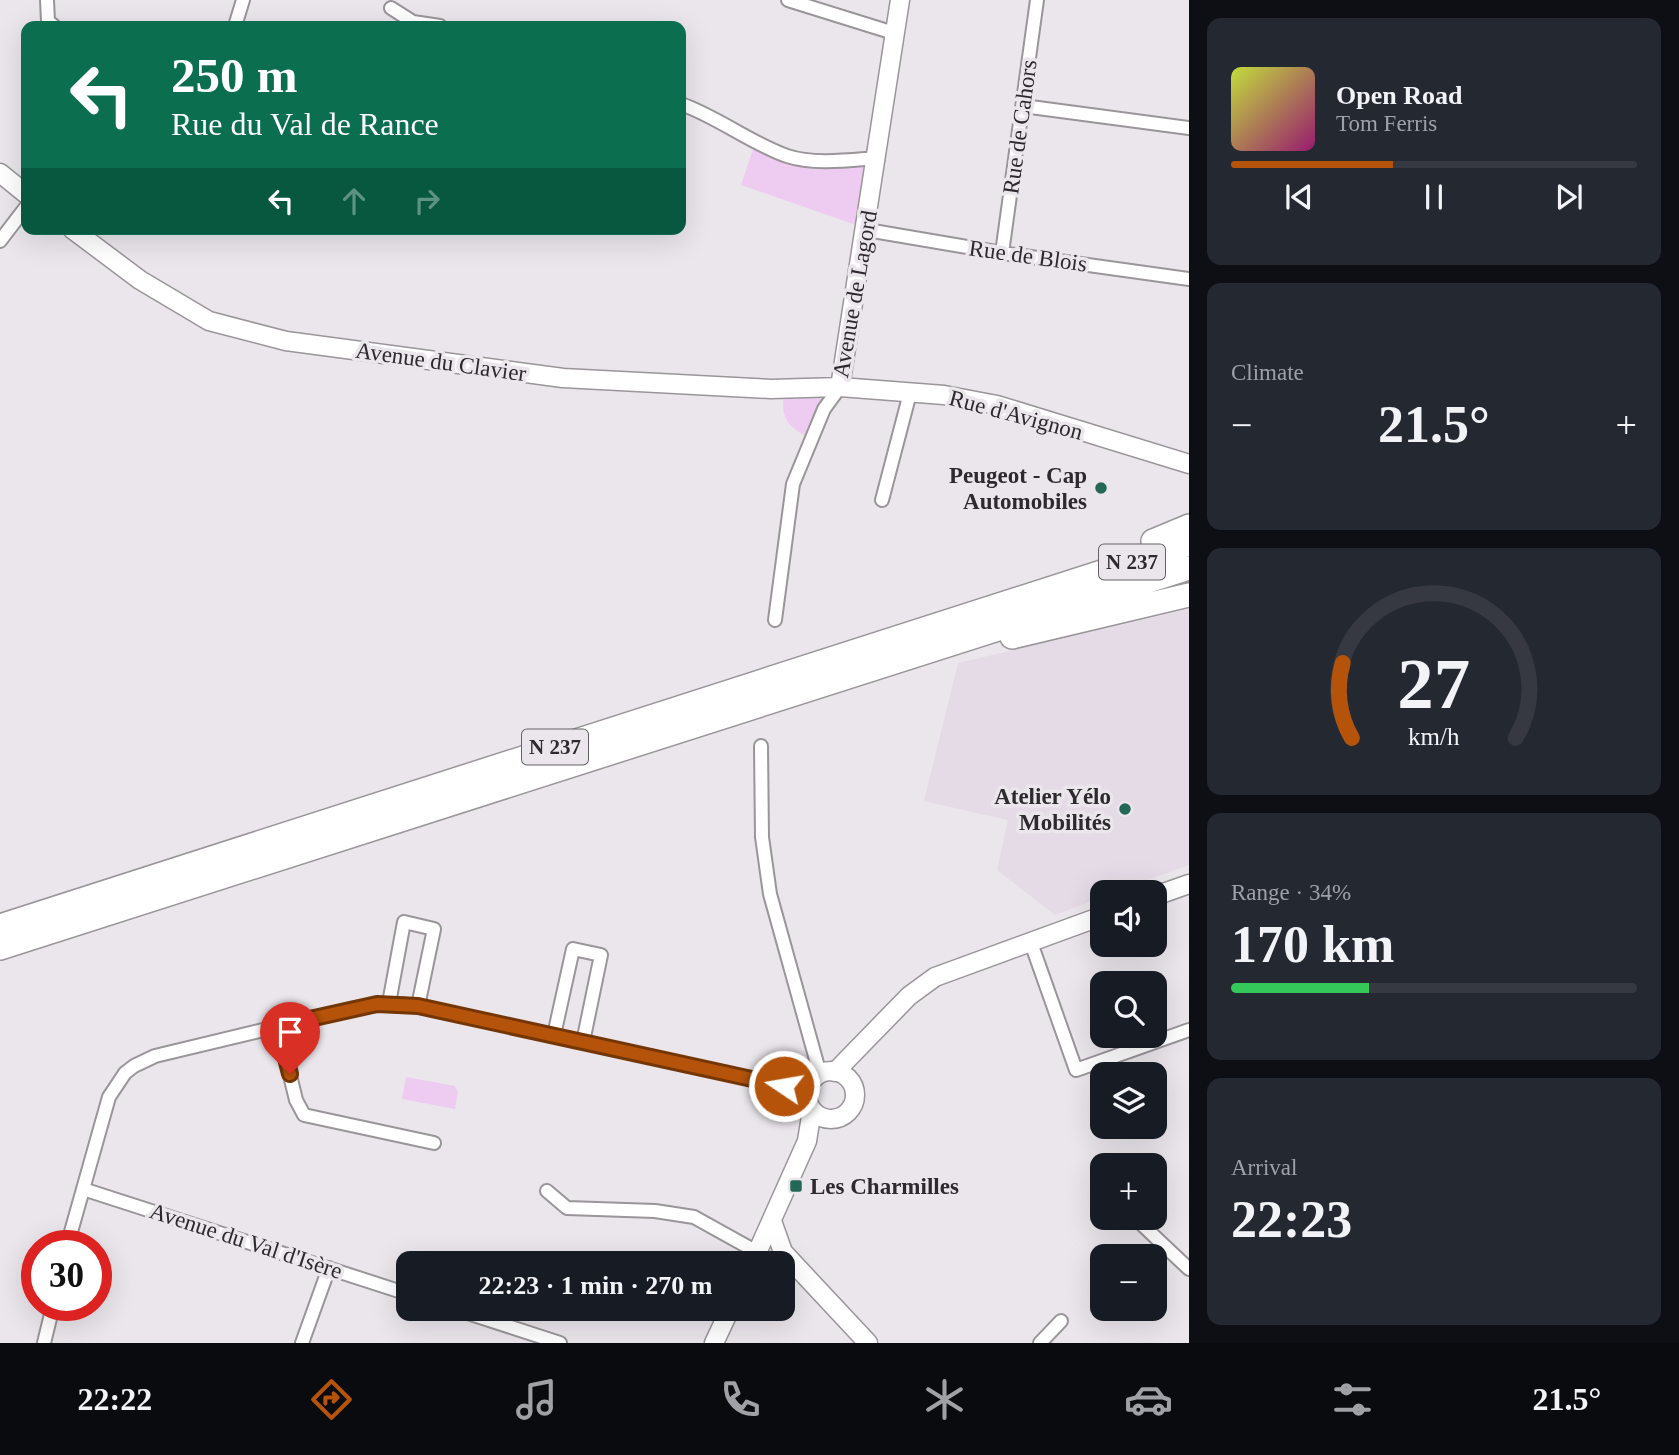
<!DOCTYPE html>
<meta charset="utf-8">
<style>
body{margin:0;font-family:Georgia,serif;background:#242831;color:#f1f3f6;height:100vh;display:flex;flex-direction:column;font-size:26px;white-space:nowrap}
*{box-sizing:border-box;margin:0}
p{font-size:23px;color:#9ea1a6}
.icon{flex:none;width:38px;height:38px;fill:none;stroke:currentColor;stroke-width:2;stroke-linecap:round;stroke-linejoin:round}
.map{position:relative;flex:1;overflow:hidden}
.sheet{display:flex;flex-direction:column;gap:18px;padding:18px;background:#0d0f14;width:490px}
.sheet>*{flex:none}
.banner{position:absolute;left:21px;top:21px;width:665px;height:214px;border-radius:14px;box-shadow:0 7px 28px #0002;background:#0b6e4f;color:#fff;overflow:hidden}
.buttons{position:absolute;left:1090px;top:880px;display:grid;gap:14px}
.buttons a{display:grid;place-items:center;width:77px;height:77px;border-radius:14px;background:#171b24;box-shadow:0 7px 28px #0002;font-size:35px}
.speed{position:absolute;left:21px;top:1230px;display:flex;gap:14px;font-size:35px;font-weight:700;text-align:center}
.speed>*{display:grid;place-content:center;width:91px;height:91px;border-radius:50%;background:#171b24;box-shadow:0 7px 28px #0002;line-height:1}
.speed .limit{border:10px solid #d22;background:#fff;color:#111}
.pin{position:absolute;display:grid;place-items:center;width:60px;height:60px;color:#fff;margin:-72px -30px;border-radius:50% 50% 50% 0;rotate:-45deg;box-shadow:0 0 7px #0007}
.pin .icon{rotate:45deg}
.me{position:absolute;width:77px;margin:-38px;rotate:282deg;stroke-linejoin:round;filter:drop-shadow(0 0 5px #0008)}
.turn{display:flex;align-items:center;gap:24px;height:147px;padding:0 35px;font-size:32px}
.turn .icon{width:91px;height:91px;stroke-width:2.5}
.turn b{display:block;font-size:49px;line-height:60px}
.lanes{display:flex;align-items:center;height:66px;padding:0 35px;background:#0003;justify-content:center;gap:35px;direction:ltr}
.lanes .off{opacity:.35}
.big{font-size:52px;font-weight:700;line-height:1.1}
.sheet .widget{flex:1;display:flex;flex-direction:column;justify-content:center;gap:10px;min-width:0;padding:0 24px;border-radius:14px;background:#242831}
.sheet .dial{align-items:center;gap:0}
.dial svg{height:182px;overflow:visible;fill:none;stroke:#363941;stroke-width:7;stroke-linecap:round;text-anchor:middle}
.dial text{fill:#f1f3f6;stroke:none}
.song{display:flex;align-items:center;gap:21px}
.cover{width:84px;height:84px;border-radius:10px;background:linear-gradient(135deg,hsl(70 70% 55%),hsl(320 70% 35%))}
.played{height:7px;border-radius:4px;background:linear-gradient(90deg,#b45309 40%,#363941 40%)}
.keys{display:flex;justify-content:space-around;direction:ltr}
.heat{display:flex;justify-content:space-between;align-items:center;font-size:38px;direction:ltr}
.charge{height:10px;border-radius:5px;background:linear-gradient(90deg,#34c759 34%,#363941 0)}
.trip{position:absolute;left:396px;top:1251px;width:399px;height:70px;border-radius:14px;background:#171b24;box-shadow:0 7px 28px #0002;font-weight:700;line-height:70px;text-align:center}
.dock{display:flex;height:112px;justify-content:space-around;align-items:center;background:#090b0e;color:#9ea1a6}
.dock .icon{width:49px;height:49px}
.dock .on{color:#b45309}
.dock b{font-size:32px;color:#f1f3f6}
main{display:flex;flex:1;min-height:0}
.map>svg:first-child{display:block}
.built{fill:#e5dbe6}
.green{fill:#eeccf1}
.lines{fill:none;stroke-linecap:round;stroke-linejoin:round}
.street-casing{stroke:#999599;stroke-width:16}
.secondary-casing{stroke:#999599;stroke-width:21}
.highway-casing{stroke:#999599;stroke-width:26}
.street{stroke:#fff;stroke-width:12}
.secondary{stroke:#fff;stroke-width:18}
.highway{stroke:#fff;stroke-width:23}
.route-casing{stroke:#753606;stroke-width:18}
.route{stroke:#b45309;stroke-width:12}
.poi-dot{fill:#256756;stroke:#eae6eb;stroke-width:2.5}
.labels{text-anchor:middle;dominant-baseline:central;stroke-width:7;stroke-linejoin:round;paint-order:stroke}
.shield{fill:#eae6eb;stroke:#656265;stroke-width:2}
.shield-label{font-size:21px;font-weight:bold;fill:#2c2a2c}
.street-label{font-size:23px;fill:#2c2a2c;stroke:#eae6eb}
.poi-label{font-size:23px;font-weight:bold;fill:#2c2a2c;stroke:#eae6eb;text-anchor:end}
</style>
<main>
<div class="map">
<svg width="1189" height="1343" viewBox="0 0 1189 1343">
<rect width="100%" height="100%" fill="#eae6eb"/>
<path class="built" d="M 1189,609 L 1189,865 L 1115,892 L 1102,892 L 1102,897 L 1055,915 L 997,870 L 1008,820 L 924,801 L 958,663 Z"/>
<path class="green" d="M 754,146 L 802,165 L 867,165 L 856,225 L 741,185 Z
M 840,387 L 811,438 C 787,428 779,416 785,390 Z
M 406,1077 L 455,1086 L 458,1093 L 455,1109 L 402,1099 Z"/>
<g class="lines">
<g class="street-casing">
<path id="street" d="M 47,0 L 48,21 L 54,26
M 788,0 L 897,34
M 391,8 L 413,22 L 440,26
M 235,26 L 243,0
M 681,104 C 718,117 750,143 787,156 C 814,165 850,160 878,158
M 1023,106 L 1189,128
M 867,230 L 1002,253 L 1189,279
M 0,241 L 26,207
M 1002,253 L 1037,0
M 882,500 L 910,393
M 775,620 L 793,484 L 824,409 L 840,387
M 761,746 L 762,837 L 770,894 L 820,1074
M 1030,940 L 1076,1070 L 1189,1030
M 389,1003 L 404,922 L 434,929 L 418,1006
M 278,1026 L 296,1100 L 304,1115 L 434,1143
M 554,1035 L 573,949 L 601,955 L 583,1042
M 784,1086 L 808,1101
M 1100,1186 L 1102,1188
M 83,1189 L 408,1294
M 547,1191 L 567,1208 L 655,1211 L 694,1217 L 757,1252
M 1135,1218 L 1189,1269
M 67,1246 L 109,1097 L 125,1073 L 134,1066 L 155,1056 L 351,1009 L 389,1003 L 418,1006 L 784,1086 L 810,1085
M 455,1309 L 560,1343
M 44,1343 L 53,1306
M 302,1343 L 329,1268
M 1040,1343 L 1061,1321"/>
</g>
<g class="secondary-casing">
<path id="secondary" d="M 0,173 L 26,194
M 72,229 L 140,280 L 209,321 L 286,341 L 563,378 L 771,389 L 840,387 L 944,395 L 997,405 L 1189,464
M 840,387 L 900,0
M 1155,896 L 1189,884
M807 1095a24 24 0 1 1 48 0a24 24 0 1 1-48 0Z
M 835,1072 L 909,996 L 935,977 L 1102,916
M 772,1221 L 783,1252 L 868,1343
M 752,1264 L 807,1141 L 812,1110
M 714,1343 L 730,1309"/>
</g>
<g class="highway-casing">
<path id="highway" d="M 1153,541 L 1189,526
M 1012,637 L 1189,595
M 0,926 L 1189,544
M 0,948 L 1189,568"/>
</g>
<use href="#street" class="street"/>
<use href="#secondary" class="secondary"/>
<use href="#highway" class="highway"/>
</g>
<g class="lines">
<g class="route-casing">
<path id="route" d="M 290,1074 L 278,1026 L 377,1004 L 418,1006 L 784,1086"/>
</g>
<use href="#route" class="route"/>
</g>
<g class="poi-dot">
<circle cx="1101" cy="488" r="7"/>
<circle cx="1125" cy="809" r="7"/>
<rect x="789" y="1179" width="14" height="14" rx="3.5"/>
</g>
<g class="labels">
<g class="shield">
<rect x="1099" y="544.5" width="66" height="35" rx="5"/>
<rect x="522" y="729.5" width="66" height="35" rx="5"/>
</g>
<g class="shield-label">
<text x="1132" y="562">N 237</text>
<text x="555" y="747">N 237</text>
</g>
<g class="street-label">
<text transform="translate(1020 127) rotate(-82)">Rue de Cahors</text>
<text transform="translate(1028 256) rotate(8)">Rue de Blois</text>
<text transform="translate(855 294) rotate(-80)">Avenue de Lagord</text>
<text transform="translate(441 362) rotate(8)">Avenue du Clavier</text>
<text transform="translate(1016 415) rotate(15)">Rue d'Avignon</text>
<text transform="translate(246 1241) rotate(18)">Avenue du Val d'Isère</text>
</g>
<g class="poi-label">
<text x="1087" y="475">Peugeot - Cap<tspan x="1087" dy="26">Automobiles</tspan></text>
<text x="1111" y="796">Atelier Yélo<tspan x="1111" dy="26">Mobilités</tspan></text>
<text x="810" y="1186" text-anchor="start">Les Charmilles</text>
</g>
</g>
</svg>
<div class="buttons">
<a><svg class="icon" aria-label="sound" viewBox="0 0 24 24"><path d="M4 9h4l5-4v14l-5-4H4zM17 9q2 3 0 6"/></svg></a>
<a><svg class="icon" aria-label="search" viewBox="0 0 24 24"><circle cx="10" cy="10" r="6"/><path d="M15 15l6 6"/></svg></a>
<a><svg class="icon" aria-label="layers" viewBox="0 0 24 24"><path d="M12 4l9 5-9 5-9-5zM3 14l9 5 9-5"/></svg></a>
<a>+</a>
<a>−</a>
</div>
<div class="speed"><div class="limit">30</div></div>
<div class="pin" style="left:290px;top:1074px;background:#d93025"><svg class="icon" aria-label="arrive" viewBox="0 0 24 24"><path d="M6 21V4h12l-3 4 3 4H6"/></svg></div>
<svg class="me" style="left:784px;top:1086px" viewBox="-20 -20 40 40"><circle r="17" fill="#b45309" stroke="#fff" stroke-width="3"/><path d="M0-11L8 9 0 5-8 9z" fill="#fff"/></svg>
<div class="trip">22:23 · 1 min · 270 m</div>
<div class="banner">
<div class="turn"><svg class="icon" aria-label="left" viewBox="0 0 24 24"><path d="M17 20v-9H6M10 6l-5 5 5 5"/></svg><div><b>250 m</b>Rue du Val de Rance</div></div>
<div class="lanes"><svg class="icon" aria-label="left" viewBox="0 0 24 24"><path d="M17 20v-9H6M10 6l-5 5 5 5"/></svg><svg class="icon off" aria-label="ahead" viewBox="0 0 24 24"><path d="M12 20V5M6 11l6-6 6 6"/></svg><svg class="icon off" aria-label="right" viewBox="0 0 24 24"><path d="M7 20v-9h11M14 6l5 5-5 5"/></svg></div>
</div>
</div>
<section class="sheet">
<div class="widget">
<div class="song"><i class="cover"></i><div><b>Open Road</b><p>Tom Ferris</p></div></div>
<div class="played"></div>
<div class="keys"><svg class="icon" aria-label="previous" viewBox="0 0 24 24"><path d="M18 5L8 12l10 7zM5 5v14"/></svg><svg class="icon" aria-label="pause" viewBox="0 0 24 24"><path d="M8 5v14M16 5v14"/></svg><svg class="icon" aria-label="next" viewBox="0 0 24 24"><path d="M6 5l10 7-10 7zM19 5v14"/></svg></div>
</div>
<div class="widget"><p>Climate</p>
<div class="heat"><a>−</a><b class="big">21.5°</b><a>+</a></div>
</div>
<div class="widget dial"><svg viewBox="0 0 100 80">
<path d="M14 69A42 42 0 1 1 86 69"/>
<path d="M14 69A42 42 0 0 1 10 36" stroke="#b45309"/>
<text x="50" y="56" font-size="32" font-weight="700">27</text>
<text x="50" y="72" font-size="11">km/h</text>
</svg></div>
<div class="widget"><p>Range · 34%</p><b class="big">170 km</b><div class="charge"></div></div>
<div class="widget"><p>Arrival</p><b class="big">22:23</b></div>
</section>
</main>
<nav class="dock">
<b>22:22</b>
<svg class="icon on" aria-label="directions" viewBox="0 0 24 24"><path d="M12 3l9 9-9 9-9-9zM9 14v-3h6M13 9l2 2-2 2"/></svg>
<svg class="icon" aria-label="music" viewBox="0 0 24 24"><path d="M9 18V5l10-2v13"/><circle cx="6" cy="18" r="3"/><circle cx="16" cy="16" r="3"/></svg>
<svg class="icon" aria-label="phone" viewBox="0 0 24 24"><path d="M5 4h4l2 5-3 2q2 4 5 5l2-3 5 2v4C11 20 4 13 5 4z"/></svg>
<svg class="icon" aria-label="climate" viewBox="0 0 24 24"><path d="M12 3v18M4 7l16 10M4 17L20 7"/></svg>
<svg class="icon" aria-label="car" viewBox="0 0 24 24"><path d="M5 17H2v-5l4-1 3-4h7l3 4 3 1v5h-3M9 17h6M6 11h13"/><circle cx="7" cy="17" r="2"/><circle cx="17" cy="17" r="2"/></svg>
<svg class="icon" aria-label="filters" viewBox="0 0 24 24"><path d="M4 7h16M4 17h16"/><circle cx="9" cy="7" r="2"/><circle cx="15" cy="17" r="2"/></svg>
<b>21.5°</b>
</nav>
